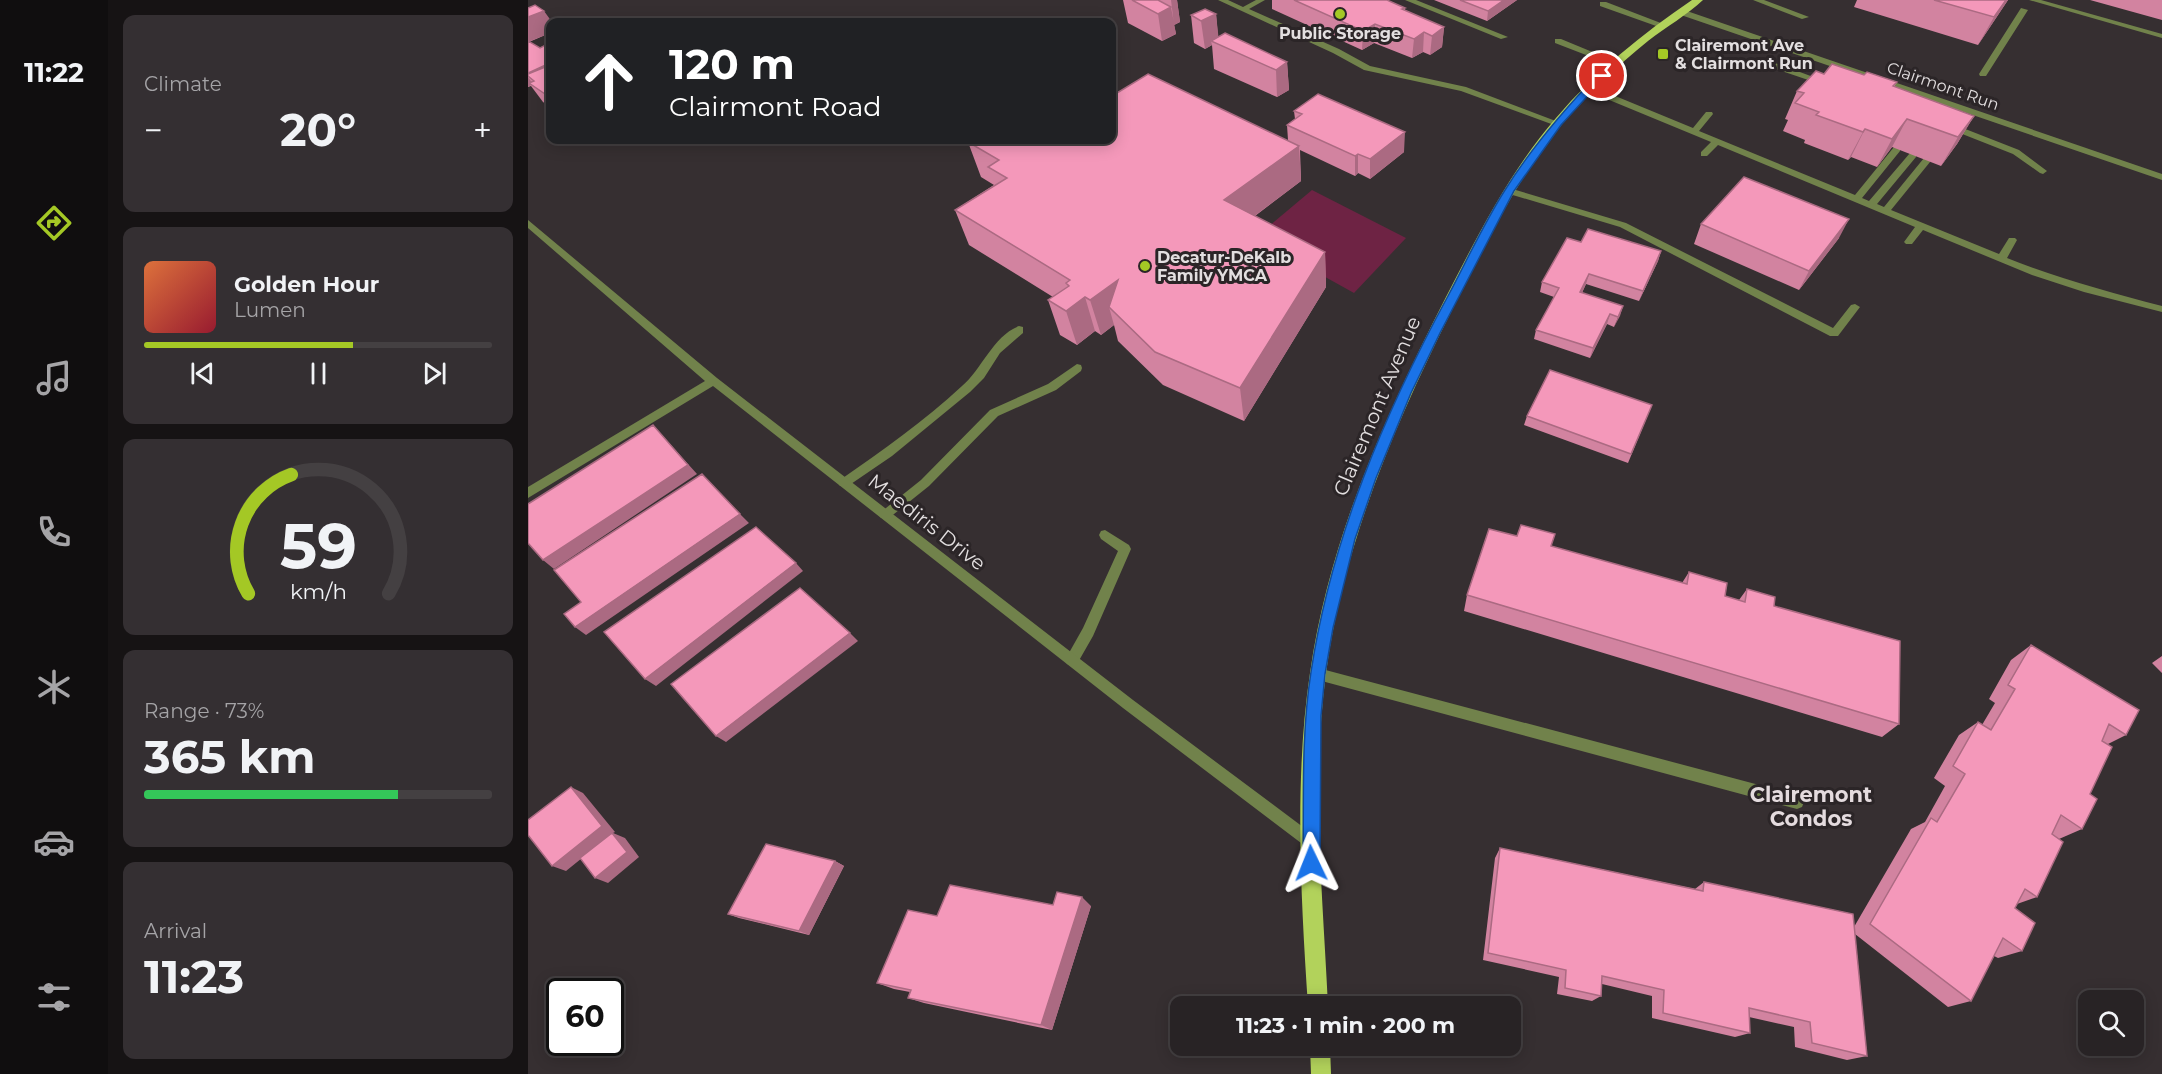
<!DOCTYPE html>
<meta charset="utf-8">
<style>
body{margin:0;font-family:Montserrat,sans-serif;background:#342f32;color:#f1f3f6;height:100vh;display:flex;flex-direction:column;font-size:22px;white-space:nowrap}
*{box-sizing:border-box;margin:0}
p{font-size:20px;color:#a5a4a7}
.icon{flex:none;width:33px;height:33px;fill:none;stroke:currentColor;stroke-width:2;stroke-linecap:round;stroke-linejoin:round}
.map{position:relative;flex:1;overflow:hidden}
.sheet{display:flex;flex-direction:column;gap:15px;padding:15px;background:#161314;width:420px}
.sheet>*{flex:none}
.top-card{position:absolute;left:18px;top:18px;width:570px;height:126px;border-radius:12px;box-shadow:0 3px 15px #0003,0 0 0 2px #444042;background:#202124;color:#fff;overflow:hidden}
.buttons{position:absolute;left:1550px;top:990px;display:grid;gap:12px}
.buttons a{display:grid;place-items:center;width:66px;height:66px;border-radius:12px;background:#282325;box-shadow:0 3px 15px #0003,0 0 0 2px #444042;font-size:30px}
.speed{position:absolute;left:18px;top:978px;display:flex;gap:12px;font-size:30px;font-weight:700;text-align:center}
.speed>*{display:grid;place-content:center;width:78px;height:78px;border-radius:50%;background:#282325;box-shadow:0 3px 15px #0003,0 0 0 2px #444042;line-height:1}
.speed .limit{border:3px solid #111;border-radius:9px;background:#fff;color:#111}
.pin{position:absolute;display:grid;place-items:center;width:51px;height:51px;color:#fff;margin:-26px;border:3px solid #fff;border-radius:50%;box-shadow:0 2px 6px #0007}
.me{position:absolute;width:66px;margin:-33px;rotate:358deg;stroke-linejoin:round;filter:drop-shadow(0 0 4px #0008)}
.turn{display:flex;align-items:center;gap:21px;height:126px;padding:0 24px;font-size:27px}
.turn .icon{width:78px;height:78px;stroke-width:2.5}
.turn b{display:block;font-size:42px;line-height:51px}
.big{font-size:45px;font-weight:700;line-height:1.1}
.sheet .tile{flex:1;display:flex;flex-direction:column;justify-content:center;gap:9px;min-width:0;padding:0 21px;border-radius:12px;background:#342f32}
.sheet .dial{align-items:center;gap:0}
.dial svg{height:156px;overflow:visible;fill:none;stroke:#444042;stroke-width:7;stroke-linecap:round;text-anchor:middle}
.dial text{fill:#f1f3f6;stroke:none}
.song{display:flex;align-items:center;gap:18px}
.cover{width:72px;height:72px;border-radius:9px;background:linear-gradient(135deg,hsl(20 70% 55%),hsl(350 70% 35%))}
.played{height:6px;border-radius:3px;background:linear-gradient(90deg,#a4c825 60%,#444042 60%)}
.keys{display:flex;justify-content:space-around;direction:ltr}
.heat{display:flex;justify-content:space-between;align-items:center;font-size:33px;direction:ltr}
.charge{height:9px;border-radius:4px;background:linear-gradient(90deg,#34c759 73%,#444042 0)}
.trip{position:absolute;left:642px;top:996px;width:351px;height:60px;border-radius:12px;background:#282325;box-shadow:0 3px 15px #0003,0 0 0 2px #444042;font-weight:700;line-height:60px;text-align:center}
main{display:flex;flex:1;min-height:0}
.dock{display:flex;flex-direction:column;width:108px;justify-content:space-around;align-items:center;background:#100e0f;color:#a5a4a7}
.dock .icon{width:42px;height:42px}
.dock .on{color:#a4c825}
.dock b{font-size:27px;color:#f1f3f6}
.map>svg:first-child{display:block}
.green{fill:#6e2344}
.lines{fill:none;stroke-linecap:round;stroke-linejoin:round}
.lane{fill:#71824b;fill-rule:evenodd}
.street{fill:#71824b;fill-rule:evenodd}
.primary{fill:#b2d25b;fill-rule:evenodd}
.wall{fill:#d283a0}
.shaded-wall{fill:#ab6a82}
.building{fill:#f498ba;stroke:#ab6a82;stroke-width:1.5}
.route{fill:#1a73e8;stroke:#114b97;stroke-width:1.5}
.poi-dot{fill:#a4c825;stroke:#2b2527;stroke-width:2}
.labels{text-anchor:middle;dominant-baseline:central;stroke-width:6;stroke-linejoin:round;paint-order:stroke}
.far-poi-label{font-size:16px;font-weight:bold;fill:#e3dfe0;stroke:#2b2527;text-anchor:start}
.far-street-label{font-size:16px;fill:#e3dfe0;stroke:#2b2527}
.street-label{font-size:20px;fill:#e3dfe0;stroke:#2b2527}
.neighbourhood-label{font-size:21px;font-weight:bold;fill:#e4dbde;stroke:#2b2527}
</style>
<main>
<nav class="dock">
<b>11:22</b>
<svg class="icon on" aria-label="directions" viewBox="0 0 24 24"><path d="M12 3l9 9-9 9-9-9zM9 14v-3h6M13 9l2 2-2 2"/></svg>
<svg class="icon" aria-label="music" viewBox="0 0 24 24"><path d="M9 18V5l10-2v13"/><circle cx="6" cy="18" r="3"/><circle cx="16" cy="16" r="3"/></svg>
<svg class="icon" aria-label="phone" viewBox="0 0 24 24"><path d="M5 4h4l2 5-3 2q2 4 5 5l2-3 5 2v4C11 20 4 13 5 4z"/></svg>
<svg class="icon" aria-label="climate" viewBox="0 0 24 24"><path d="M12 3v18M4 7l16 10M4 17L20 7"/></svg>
<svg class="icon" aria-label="car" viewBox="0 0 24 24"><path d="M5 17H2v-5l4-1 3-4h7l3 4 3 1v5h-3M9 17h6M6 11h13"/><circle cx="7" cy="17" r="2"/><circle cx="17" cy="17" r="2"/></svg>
<svg class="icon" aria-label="filters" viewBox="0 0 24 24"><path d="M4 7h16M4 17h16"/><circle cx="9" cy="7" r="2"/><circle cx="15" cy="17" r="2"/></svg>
</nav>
<section class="sheet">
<div class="tile"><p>Climate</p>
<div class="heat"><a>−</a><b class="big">20°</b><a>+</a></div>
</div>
<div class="tile">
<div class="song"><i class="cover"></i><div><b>Golden Hour</b><p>Lumen</p></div></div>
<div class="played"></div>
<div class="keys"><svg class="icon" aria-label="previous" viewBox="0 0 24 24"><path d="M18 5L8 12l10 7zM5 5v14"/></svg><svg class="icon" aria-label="pause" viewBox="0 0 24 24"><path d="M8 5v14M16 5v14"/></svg><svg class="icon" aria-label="next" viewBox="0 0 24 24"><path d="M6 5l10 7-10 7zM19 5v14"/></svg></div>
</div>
<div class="tile dial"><svg viewBox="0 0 100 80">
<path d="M14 69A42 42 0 1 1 86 69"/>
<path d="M14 69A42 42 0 0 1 36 8" stroke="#a4c825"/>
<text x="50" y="56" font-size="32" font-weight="700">59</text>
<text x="50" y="72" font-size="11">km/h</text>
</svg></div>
<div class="tile"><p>Range · 73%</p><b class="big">365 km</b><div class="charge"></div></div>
<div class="tile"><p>Arrival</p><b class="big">11:23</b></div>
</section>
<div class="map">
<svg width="1634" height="1074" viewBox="0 0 1634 1074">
<rect width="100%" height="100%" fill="#362f31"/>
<path class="green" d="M 784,190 L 878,238 L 826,293 L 727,238 Z"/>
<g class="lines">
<path class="lane" d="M 690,0 L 700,0 L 715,7 L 728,0 L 737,0 L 721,9 L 811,49 L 842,66 L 938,87 L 1033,123 L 1026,125 L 933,91 L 836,70 L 805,53 Z
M 877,0 L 888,0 L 980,37 L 973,39 Z
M 1225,0 L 1236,0 L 1281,17 L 1274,19 Z
M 1501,0 L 1513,0 L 1634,34 L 1634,38 Z
M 1072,2 L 1078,2 L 1138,25 L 1131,27 L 1072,6 Z
M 1493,8 L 1500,10 L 1458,76 L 1452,76 L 1451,74 Z
M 1027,39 L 1033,39 L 1091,63 L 1084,65 L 1027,43 Z
M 1233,60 L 1239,60 L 1299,82 L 1292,84 L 1233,64 Z
M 1057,86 L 1063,86 L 1165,128 L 1178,112 L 1184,112 L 1185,114 L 1171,131 L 1327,195 L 1366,147 L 1372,147 L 1372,151 L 1334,198 L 1341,201 L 1382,153 L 1388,153 L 1388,157 L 1349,204 L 1356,207 L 1396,158 L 1402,158 L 1402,162 L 1363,210 L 1471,254 L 1481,238 L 1487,238 L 1489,240 L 1479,258 C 1529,278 1581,292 1634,306 L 1634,312 L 1556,292 L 1504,275 L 1395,230 L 1384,244 L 1378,244 L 1376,242 L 1387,227 L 1190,145 L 1179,156 L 1173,156 L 1173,152 L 1183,142 L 1057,90 Z
M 1422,123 L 1491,150 L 1519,171 L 1515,174 L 1512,173 L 1485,154 L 1419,128 L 1418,126 Z
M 981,188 L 1098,223 L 1305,328 L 1323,305 L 1327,304 L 1332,307 L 1310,336 L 1302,336 L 1092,227 L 978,193 L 978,189 Z
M 491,326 L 495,327 L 495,333 L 472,353 L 456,378 L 442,392 L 364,456 L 320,486 L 312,486 L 310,483 L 312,480 C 354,451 396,421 434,386 C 454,369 465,336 491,326 Z
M 549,364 L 553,365 L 554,368 L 553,371 L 528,390 L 470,416 L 401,486 L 361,518 L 353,518 L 351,515 L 353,512 L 393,480 L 462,410 L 520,384 Z
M 577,530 L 601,545 L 603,549 L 565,636 L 549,664 L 544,666 L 539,664 L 537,660 L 555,628 L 590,551 L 573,539 L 571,535 L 573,531 Z
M 790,668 L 1269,795 L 1274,797 L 1276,802 L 1274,807 L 1269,809 L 790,680 L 785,678 L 783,674 L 785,670 Z"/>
<path class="street" d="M 1150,10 L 1156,10 L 1634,174 L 1634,180 L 1150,14 Z
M 0,220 L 189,378 L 605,700 L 787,836 L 789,841 L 787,846 L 782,848 L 777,846 L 595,708 L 185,386 L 0,498 L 0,487 L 177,381 L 0,228 Z"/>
<path class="primary" d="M 1164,0 L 1175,0 C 1159,15 1138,27 1120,41 C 1090,65 1061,93 1035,123 C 988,179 956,247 923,312 C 866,426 815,546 798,673 C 783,783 795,896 800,1006 L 780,1006 C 773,900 766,779 782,673 C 801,539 857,416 918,297 C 950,235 982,171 1028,118 C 1067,72 1114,34 1164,0 Z
M 782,1046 L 802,1046 L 803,1074 L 783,1074 Z"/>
</g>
<path class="wall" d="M 595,0 L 649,0 L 652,22 L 646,25 L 648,34 L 634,41 L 600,23 Z
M 744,0 L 859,0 L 877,8 L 877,11 L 916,27 L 914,47 L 902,55 L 895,52 L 884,58 L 846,43 L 834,50 L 744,9 Z
M 906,0 L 989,0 L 959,21 Z
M 1329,0 L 1480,0 L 1450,45 L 1326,7 Z
M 1562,0 L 1634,0 L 1634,20 Z
M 0,8 L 22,22 L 22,33 L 1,42 L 12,48 L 22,43 L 22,107 L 15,102 L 3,86 L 0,87 Z
M 688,14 L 690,37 L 759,62 L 761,90 L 749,97 L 686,69 L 684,45 L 677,49 L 666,43 L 663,15 Z
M 1296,74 L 1336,75 L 1369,82 L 1366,87 L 1446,116 L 1429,144 L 1413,166 L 1364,147 L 1349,167 L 1323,157 L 1320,160 L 1276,143 L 1277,140 L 1255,131 L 1260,120 L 1257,119 L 1269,91 Z
M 766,111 L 876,152 L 842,179 L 830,173 L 827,176 L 772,150 L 773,181 L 727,216 L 797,252 L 798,287 L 716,421 L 635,385 L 590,341 L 586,325 L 573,335 L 567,331 L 549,345 L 532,335 L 520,300 L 525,297 L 441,245 L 427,210 L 466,185 L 453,177 L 440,142 L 760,140 L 759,125 L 767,119 Z
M 1173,224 L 1311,238 L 1271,290 L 1166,244 Z
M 1053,242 L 1133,251 L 1130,261 L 1111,301 L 1058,284 L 1054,293 L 1095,306 L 1086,327 L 1079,324 L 1062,358 L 1006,339 L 1008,330 L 1026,297 L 1012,292 L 1014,282 Z
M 1124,405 L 1100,463 L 996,425 L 999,416 Z
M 1023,546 L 1154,583 L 1161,572 L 1197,596 L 1211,600 L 1219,589 L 1246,606 L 1371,724 L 1354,737 L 936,611 L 939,595 Z
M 1503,645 L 1598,735 L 1580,744 L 1562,794 L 1554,829 L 1531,839 L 1509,897 L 1489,904 L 1487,908 L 1494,951 L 1470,958 L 1466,956 L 1443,1001 L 1420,1007 L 1327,934 L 1339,1056 L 1319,1060 L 1267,1047 L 1266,1027 L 1221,1017 L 1222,1033 L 1207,1037 L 1124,1018 L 1124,996 L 1074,984 L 1073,996 L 1064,1001 L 1029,994 L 1031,977 L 955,960 L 967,858 L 972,848 L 1167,889 L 1176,882 L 1326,927 L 1383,829 L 1397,822 L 1417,786 L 1406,778 L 1431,735 L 1450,722 L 1454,725 L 1467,703 L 1461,699 L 1483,660 Z
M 1634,656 L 1634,673 L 1624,663 Z
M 307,861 L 316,866 L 281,935 L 211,918 L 200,914 Z
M 525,905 L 563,906 L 524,1030 L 396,1003 L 380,998 L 382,992 L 366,989 L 349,983 L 409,916 Z"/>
<path class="shaded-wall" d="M 643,0 L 649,0 L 652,22 L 646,25 Z
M 976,0 L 989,0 L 959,21 L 960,11 Z
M 1478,0 L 1480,0 L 1450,45 L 1466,17 Z
M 643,7 L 648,34 L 634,41 L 630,14 Z
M 16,11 L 24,22 L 22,22 L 22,33 L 0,42 L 0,17 Z
M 688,14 L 691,42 L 683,41 L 684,45 L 677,49 L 673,21 Z
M 847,24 L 846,43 L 834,50 L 835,31 Z
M 916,27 L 914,47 L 902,55 L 904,36 Z
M 896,32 L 895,52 L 884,58 L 886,39 Z
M 759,62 L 761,90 L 749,97 L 748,70 Z
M 22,63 L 22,76 L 6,81 L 0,76 L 0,73 Z
M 0,77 L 5,84 L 1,83 L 3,85 L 0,87 Z
M 21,92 L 22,94 L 22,101 L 17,94 Z
M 1446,116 L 1429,144 L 1413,166 L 1430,137 Z
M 1379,119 L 1364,147 L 1349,167 L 1364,139 Z
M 1337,129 L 1323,157 L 1320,160 L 1335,132 Z
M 877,132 L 876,152 L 842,179 L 842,159 Z
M 771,146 L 773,181 L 701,235 L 696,200 Z
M 830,154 L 830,173 L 827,176 L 827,156 Z
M 1321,219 L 1311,238 L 1271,290 L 1281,271 Z
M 1133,251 L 1130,261 L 1111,301 L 1115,291 Z
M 797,252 L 798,287 L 716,421 L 712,388 Z
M 1061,274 L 1058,284 L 1049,302 L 1052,292 Z
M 590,280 L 581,307 L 586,325 L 573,335 L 562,300 Z
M 557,297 L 567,331 L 549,345 L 538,311 Z
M 1095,306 L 1092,316 L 1086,327 L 1090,317 Z
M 1082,314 L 1079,324 L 1062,358 L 1065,348 Z
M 125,425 L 169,474 L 26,569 L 15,560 Z
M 212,514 L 221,523 L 58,635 L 47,627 Z
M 268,563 L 275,571 L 128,686 L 117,679 Z
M 322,633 L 330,641 L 198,742 L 188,736 Z
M 43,787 L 55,793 L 87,832 L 85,833 L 97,838 L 111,857 L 80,883 L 67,878 L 85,833 L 38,871 L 24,866 Z
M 307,861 L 316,866 L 281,935 L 271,931 Z
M 554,897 L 563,906 L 524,1030 L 513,1025 Z"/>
<path class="building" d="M 604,0 L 630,0 L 643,7 L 630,14 Z
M 766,0 L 859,0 L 877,8 L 874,9 L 916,27 L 904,36 L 896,32 L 886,39 L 847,24 L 835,31 Z
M 932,0 L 976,0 L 960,11 Z
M 1406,0 L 1478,0 L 1466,17 Z
M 7,5 L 16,11 L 0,17 L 0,8 Z
M 677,9 L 688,14 L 673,21 L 663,15 Z
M 697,33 L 759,62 L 748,70 L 683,41 Z
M 0,41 L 12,48 L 22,43 L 22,63 L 0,73 Z
M 1304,64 L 1336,75 L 1339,72 L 1369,82 L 1365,86 L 1446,116 L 1430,137 L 1379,119 L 1364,139 L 1337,129 L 1335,132 L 1288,115 L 1291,112 L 1267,103 L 1276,93 L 1269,91 L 1288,71 L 1296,74 Z
M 22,65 L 22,93 L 21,92 L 17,94 L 1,83 L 6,81 L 0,76 L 0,74 Z
M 620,74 L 771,146 L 696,200 L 797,252 L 712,388 L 627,352 L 581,307 L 590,280 L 562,300 L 557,297 L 538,311 L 520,300 L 541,286 L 538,283 L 542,280 L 427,210 L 479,178 L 460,167 L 471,160 L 440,142 L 445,140 L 584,140 L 584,96 Z
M 790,94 L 877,132 L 842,159 L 830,154 L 827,156 L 759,125 L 774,114 L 766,111 Z
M 1216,177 L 1321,219 L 1281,271 L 1173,224 Z
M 1060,229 L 1133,251 L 1115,291 L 1061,274 L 1052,292 L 1095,306 L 1090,317 L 1082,314 L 1065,348 L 1008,330 L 1031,288 L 1014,282 L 1039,238 L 1053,242 Z
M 1022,370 L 1124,405 L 1103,454 L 999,416 Z
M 125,425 L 160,465 L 15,560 L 0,543 L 0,504 Z
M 174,474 L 212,514 L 47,627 L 36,614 L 53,602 L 26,570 Z
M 993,525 L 1027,534 L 1023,546 L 1159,584 L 1161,572 L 1199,583 L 1197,596 L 1217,602 L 1219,589 L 1247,597 L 1246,606 L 1372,641 L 1371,724 L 939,595 L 961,529 L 989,536 Z
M 228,527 L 268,563 L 117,679 L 76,632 Z
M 272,588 L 322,633 L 188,736 L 143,684 Z
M 1503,645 L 1611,710 L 1598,735 L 1581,724 L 1574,741 L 1584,747 L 1562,794 L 1569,799 L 1554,829 L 1533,815 L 1524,834 L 1535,842 L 1509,897 L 1497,889 L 1487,908 L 1507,923 L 1494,951 L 1475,938 L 1443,1001 L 1342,924 L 1403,818 L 1409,822 L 1437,774 L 1425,766 L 1450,722 L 1463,730 L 1487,689 L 1480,685 Z
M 43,787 L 74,826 L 24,866 L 0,835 L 0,820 Z
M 84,833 L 99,852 L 67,878 L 52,858 Z
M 238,844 L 307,861 L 271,931 L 200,914 Z
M 972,848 L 1175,891 L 1176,882 L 1325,914 L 1339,1056 L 1284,1043 L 1282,1022 L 1221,1008 L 1222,1033 L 1135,1013 L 1136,990 L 1074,976 L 1073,996 L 1037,988 L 1038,970 L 960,953 Z
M 422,885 L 525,905 L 529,892 L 554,897 L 513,1025 L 380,998 L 383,990 L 349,983 L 380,910 L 409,916 Z"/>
<path class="route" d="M 1070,74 L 1078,76 L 1033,125 L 986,191 L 912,333 L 883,393 L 848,478 L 827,539 L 805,628 L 797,674 L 793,716 L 792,863 L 789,869 L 783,871 L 777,869 L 775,863 C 776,800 773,735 783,672 C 803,539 857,412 921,294 C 939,260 956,223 977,190 C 1003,148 1036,110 1070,74 Z"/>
<g class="poi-dot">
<circle cx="812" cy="14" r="6"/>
<rect x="1129" y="48" width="12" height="12" rx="3"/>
<circle cx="617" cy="266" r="6"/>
</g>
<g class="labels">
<g class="far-poi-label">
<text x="812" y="33" text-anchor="middle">Public Storage</text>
<text x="1147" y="45">Clairemont Ave<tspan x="1147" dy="18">&amp; Clairmont Run</tspan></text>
<text x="629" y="257">Decatur-DeKalb<tspan x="629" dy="18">Family YMCA</tspan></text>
</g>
<g class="far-street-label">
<text transform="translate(1415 86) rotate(19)">Clairmont Run</text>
</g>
<g class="street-label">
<text transform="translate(849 406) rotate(-67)">Clairemont Avenue</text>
<text transform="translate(399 522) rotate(38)">Maediris Drive</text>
</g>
<g class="neighbourhood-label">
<text x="1283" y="794">Clairemont<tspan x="1283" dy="24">Condos</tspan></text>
</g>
</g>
</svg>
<div class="buttons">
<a><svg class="icon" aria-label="search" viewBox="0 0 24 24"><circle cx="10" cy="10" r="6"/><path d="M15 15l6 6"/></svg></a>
</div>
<div class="speed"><div class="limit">60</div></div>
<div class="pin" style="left:1074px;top:76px;background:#d93025"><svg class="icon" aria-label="arrive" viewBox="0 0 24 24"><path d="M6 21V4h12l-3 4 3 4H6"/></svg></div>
<svg class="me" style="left:783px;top:863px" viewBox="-20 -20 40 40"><path d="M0-17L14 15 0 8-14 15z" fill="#1a73e8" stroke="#fff" stroke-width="4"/></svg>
<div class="trip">11:23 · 1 min · 200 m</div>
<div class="top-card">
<div class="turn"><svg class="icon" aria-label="ahead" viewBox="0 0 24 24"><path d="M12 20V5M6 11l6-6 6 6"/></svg><div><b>120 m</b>Clairmont Road</div></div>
</div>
</div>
</main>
